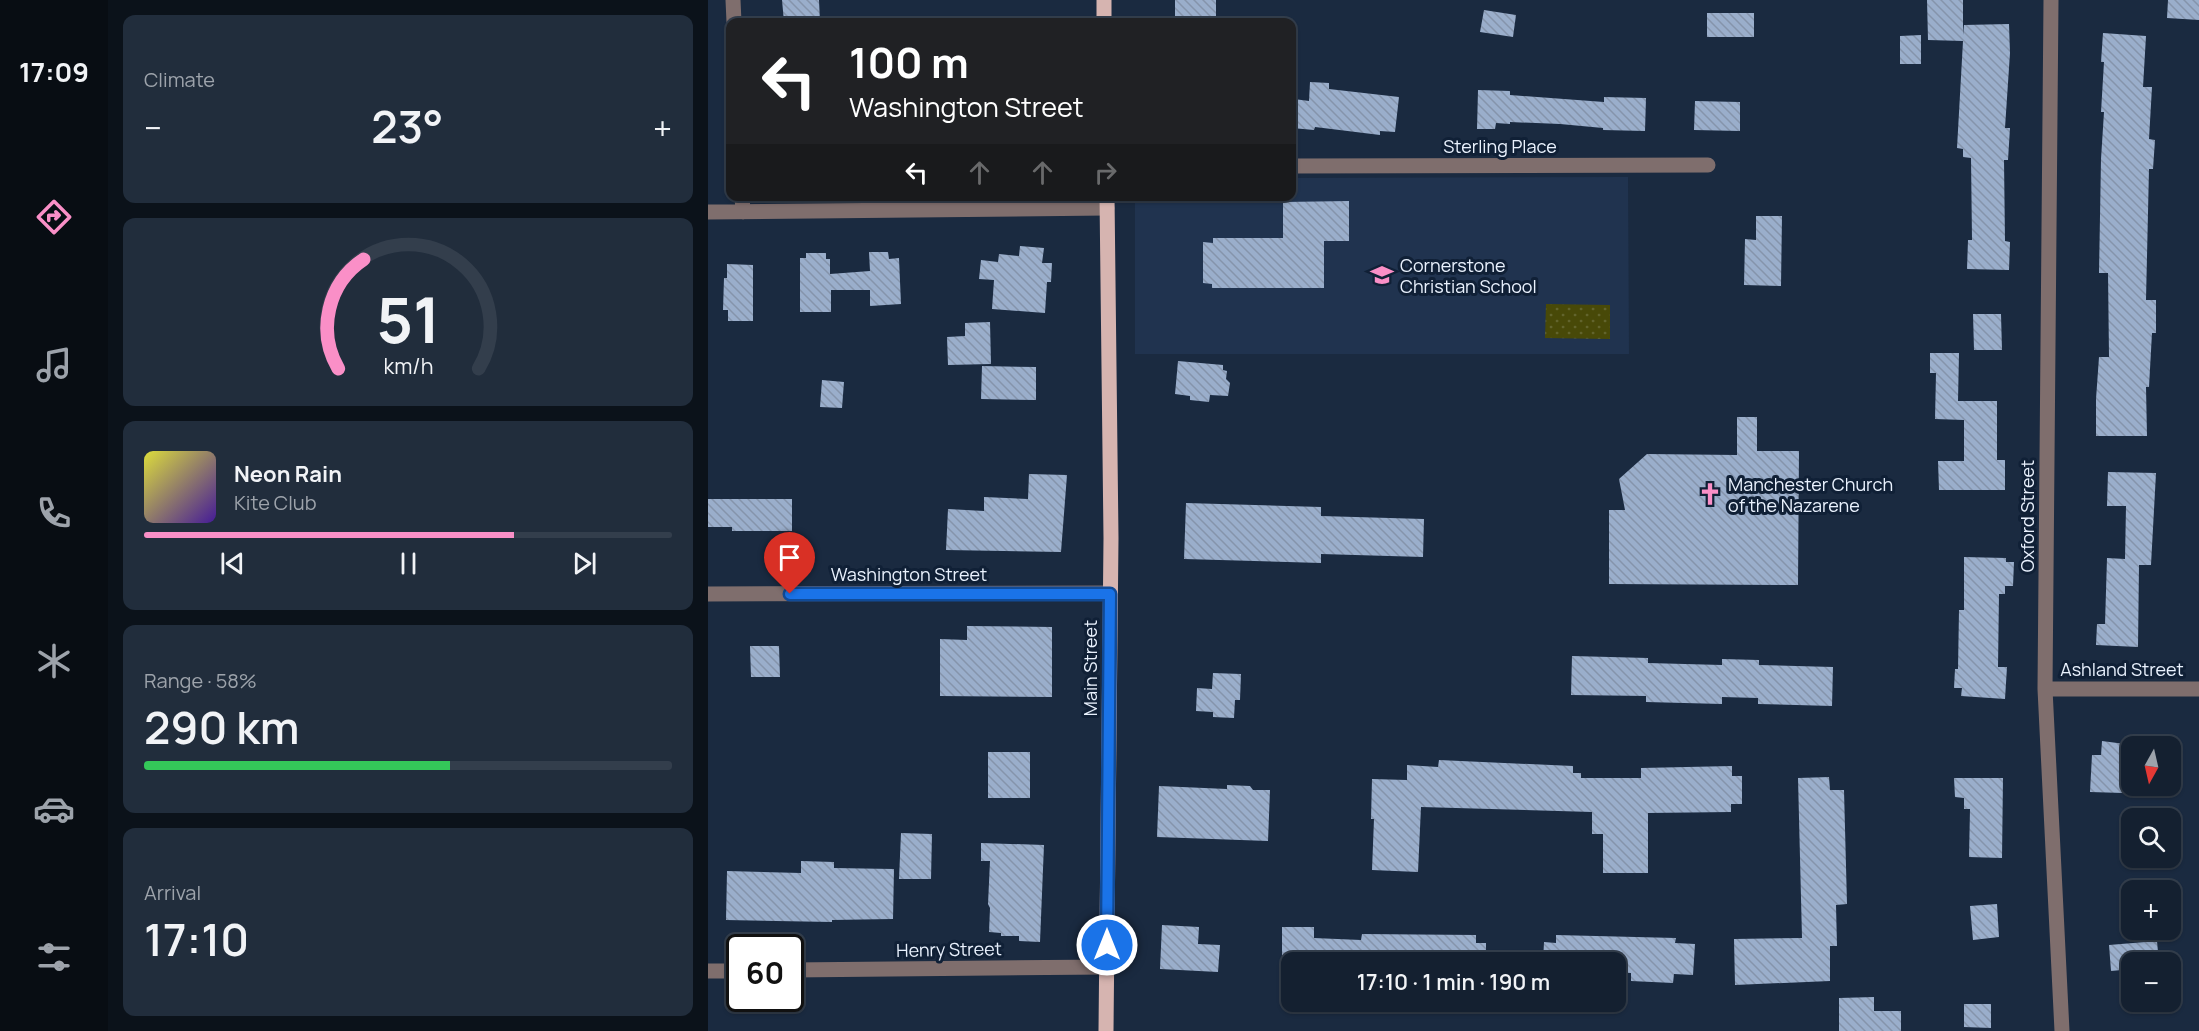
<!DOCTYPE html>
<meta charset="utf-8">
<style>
body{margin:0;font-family:Manrope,sans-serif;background:#212d3c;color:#f1f3f6;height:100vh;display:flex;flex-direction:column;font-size:22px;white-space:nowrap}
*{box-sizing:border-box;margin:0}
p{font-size:20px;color:#9da3ab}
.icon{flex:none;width:33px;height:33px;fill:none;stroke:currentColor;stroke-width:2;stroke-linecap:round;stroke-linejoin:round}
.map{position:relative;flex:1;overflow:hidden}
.panel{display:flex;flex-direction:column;gap:15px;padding:15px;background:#0b121a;width:600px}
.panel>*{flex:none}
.top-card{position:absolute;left:18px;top:18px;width:570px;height:183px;border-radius:12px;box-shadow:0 2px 4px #0004,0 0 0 2px #333e4c;background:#202124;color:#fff;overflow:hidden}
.needle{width:39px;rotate:188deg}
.fabs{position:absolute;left:1413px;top:736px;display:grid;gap:12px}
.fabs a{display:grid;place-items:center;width:60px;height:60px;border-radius:12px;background:#142030;box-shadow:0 2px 4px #0004,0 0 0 2px #333e4c;font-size:30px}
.speed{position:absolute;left:18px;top:934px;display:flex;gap:12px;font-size:30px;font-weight:700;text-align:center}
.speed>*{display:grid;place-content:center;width:78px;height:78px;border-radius:50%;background:#142030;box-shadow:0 2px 4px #0004,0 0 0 2px #333e4c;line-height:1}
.speed .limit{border:3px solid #111;border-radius:9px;background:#fff;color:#111}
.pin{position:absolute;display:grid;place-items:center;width:51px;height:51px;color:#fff;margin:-62px -26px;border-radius:50% 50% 50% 0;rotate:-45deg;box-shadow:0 0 6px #0007}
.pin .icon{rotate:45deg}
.me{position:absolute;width:66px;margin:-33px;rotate:0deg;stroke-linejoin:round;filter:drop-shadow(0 0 4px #0008)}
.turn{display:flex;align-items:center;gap:21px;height:126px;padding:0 24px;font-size:27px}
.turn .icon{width:78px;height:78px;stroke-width:2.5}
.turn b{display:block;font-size:42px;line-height:51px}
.lanes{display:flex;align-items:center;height:57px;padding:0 24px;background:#0003;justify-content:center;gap:30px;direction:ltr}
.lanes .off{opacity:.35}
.big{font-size:45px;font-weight:600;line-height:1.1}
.panel .card{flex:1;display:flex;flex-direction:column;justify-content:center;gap:9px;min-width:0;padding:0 21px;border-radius:12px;background:#212d3c}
.panel .dial{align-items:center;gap:0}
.dial svg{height:156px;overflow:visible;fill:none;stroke:#333e4c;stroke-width:7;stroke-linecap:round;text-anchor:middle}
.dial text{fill:#f1f3f6;stroke:none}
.song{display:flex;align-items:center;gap:18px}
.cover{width:72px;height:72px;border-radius:9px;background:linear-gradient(135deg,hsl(60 70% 55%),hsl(260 70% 35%))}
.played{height:6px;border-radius:3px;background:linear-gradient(90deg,#fa8fc7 70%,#333e4c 70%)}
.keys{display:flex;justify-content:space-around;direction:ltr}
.heat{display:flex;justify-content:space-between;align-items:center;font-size:33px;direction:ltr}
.charge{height:9px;border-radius:4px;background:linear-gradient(90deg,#34c759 58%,#333e4c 0)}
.trip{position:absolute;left:573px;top:952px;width:345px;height:60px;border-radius:12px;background:#142030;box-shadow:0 2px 4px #0004,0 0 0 2px #333e4c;font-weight:600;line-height:60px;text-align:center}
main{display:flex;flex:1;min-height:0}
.tabs{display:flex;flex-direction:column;width:108px;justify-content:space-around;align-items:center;background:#080d13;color:#9da3ab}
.tabs .icon{width:42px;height:42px}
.tabs .current{color:#fa8fc7}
.tabs b{font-size:27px;color:#f1f3f6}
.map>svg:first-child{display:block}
.built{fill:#20334f}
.park{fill:url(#park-dots)}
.building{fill:url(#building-back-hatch)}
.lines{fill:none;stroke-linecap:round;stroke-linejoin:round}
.minor{stroke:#7f6e6d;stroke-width:15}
.major{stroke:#d6b4b0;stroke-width:15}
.route-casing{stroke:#114b97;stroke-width:15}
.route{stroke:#1a73e8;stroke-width:10}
.labels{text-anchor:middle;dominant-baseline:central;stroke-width:6;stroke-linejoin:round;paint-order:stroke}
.street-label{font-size:18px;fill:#e9f1fd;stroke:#102036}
.poi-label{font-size:18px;fill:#e9f1fd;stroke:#102036;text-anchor:start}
</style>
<main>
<nav class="tabs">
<b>17:09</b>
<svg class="icon current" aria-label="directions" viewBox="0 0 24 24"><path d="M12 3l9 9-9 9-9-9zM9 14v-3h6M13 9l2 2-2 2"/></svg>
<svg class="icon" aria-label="music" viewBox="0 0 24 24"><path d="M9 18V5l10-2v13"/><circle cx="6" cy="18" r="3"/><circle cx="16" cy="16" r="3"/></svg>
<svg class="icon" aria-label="phone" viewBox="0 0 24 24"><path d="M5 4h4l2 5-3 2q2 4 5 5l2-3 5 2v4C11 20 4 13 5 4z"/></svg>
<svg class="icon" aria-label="climate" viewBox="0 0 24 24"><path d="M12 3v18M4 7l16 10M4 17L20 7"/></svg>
<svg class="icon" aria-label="car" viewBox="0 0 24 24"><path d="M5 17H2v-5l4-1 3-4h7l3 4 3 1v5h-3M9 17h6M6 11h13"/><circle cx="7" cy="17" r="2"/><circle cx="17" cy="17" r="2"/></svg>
<svg class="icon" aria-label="filters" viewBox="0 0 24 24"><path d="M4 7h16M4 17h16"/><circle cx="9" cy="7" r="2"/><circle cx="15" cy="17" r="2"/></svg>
</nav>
<section class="panel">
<div class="card"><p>Climate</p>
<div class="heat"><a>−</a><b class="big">23°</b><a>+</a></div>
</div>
<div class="card dial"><svg viewBox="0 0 100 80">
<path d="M14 69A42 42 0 1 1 86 69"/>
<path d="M14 69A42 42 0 0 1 27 13" stroke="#fa8fc7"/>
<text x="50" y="56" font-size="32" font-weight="700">51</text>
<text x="50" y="72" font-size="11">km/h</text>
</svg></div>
<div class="card">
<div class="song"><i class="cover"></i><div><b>Neon Rain</b><p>Kite Club</p></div></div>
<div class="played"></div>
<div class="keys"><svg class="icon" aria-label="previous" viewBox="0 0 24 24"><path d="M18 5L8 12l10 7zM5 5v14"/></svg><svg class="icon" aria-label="pause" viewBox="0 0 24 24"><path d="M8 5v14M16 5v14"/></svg><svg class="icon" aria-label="next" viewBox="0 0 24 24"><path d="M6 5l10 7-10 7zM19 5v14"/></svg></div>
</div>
<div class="card"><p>Range · 58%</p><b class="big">290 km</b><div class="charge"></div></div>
<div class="card"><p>Arrival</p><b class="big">17:10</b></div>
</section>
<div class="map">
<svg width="1491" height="1031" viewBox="0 0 1491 1031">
<defs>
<pattern id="park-dots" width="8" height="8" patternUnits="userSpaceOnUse" patternTransform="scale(1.5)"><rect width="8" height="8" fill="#484908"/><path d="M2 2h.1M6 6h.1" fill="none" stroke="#62642d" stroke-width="1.8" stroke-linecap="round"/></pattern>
<pattern id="building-back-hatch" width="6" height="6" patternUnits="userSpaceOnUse" patternTransform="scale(1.5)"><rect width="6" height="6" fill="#9aaecb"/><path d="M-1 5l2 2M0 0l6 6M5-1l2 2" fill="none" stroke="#8594ab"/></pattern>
</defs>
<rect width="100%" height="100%" fill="#1a2a40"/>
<path class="built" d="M 920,177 L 921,354 L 427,354 L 427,197 L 584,196 L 584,178 Z"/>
<path class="park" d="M 838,304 L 902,305 L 902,339 L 837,338 Z"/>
<path class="building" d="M 74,0 L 111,0 L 112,22 L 76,22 Z
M 467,0 L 508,0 L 508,20 L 467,21 Z
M 1219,0 L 1255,0 L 1255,35 L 1256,25 L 1301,24 L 1302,53 L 1297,128 L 1302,128 L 1300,160 L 1296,160 L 1297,241 L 1302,242 L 1301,270 L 1259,269 L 1260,240 L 1264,240 L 1263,158 L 1255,157 L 1255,149 L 1249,148 L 1255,41 L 1220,40 Z
M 1460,0 L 1491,0 L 1491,20 L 1459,18 Z
M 776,10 L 808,15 L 805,37 L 772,32 Z
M 999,13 L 1046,13 L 1046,37 L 999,37 Z
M 1395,33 L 1438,36 L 1435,87 L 1444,87 L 1441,139 L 1447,140 L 1445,169 L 1441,169 L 1438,300 L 1448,300 L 1448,333 L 1444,333 L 1441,387 L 1438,387 L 1439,436 L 1388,436 L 1388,399 L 1391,357 L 1401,357 L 1400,273 L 1391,273 L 1393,159 L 1396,112 L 1393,112 L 1396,62 L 1393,62 Z
M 1213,35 L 1213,64 L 1192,64 L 1192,36 Z
M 602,82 L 621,83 L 621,89 L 691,97 L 687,132 L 672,131 L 672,135 L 607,127 L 606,130 L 584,128 L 586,99 L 601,101 Z
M 770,90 L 802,91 L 802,95 L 896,102 L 896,97 L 938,98 L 937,131 L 895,130 L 895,128 L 852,124 L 802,122 L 802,124 L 788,123 L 787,129 L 769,129 Z
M 987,101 L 1032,102 L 1032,131 L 986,130 Z
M 641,201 L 641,241 L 616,241 L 616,288 L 504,288 L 504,284 L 495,283 L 495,242 L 505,243 L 505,238 L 575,238 L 575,202 Z
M 1048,216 L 1074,216 L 1073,286 L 1036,285 L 1037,239 L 1048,240 Z
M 312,246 L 336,248 L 334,263 L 344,263 L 343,282 L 339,282 L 337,313 L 284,309 L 286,280 L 271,279 L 273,260 L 290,262 L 291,254 L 311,256 Z
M 161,252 L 180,252 L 181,259 L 191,258 L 193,304 L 162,306 L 162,290 L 123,290 L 123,312 L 92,312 L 92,258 L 98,258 L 98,253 L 118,253 L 118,259 L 122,259 L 122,274 L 162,271 Z
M 19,264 L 45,265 L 45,321 L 20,321 L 20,310 L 15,310 L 16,278 L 19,278 Z
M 1265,314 L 1293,314 L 1294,350 L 1266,350 Z
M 282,322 L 283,364 L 240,365 L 239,337 L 257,336 L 257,323 Z
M 1222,353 L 1251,353 L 1250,401 L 1289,401 L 1289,460 L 1297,460 L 1297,490 L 1231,490 L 1230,461 L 1256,461 L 1256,420 L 1227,419 L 1228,373 L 1222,373 Z
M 470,361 L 515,365 L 515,370 L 519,371 L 518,379 L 522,383 L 520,396 L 502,395 L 501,402 L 482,400 L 482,396 L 467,394 Z
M 274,366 L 328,367 L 328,400 L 273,399 Z
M 114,380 L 136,382 L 134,408 L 112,407 Z
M 1029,417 L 1049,417 L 1049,451 L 1091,451 L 1090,585 L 901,584 L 901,510 L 917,510 L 911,479 L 939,454 L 1029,455 Z
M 1400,472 L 1448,473 L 1443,565 L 1431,565 L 1430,647 L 1388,645 L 1389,624 L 1397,624 L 1399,558 L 1417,559 L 1418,506 L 1399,506 Z
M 321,474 L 359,475 L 353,552 L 238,550 L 240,509 L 276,511 L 276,497 L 320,499 Z
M 0,499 L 84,499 L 84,531 L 24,531 L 24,527 L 0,527 Z
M 478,503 L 613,507 L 613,516 L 716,519 L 715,557 L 613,554 L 613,563 L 476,559 Z
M 1256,557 L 1298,558 L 1298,562 L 1306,562 L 1305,586 L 1297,586 L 1297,594 L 1291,594 L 1290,667 L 1299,667 L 1297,699 L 1253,696 L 1254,688 L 1246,688 L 1247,669 L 1250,669 L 1251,610 L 1256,610 Z
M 259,626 L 344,627 L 344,697 L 232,696 L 232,639 L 259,640 Z
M 42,646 L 71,646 L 72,677 L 43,677 Z
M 864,656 L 940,658 L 940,663 L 1014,665 L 1014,659 L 1051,660 L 1051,665 L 1125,667 L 1124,706 L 1050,704 L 1050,698 L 1014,697 L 1014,704 L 938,702 L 938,696 L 863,695 Z
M 505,673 L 533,674 L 532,700 L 527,700 L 526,718 L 505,717 L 505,712 L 488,711 L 489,688 L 504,689 Z
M 1394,741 L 1417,744 L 1415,793 L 1382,792 L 1384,755 L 1393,755 Z
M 280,752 L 322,752 L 322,798 L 280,798 Z
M 731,760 L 865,766 L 865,773 L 873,773 L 873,778 L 933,778 L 933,768 L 1024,766 L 1024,776 L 1034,776 L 1034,804 L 1023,804 L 1023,812 L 940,813 L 940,873 L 895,873 L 895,834 L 884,834 L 884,812 L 713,807 L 710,872 L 664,870 L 666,819 L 663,819 L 664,779 L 699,780 L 699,765 L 730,767 Z
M 1121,777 L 1122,790 L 1136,790 L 1139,904 L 1128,905 L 1129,946 L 1122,946 L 1122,981 L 1027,985 L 1026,939 L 1094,938 L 1090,778 Z
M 1246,778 L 1295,778 L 1294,858 L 1261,857 L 1262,809 L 1256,809 L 1256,798 L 1247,797 Z
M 519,785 L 542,786 L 545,790 L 562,790 L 560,841 L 449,837 L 451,786 L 519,789 Z
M 193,833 L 224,834 L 223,879 L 191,879 Z
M 273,843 L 336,845 L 332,942 L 311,941 L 311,936 L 293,936 L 293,933 L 281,932 L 282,908 L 280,904 L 282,861 L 273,861 Z
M 93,861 L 126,862 L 126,868 L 186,869 L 185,919 L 124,920 L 124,922 L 18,920 L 19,871 L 93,873 Z
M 1289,904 L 1291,937 L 1265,940 L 1262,906 Z
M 454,925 L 491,927 L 490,944 L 512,945 L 510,972 L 452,969 Z
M 574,927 L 606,927 L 606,938 L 653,940 L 654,934 L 768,935 L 768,943 L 778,943 L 778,963 L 574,963 Z
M 848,935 L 968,938 L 967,943 L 987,944 L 985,975 L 966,974 L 965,983 L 923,981 L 923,973 L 908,972 L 908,963 L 835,963 L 836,942 L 848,943 Z
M 1449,941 L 1451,963 L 1424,963 L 1424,969 L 1403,971 L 1401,945 Z
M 1166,997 L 1166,1011 L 1193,1011 L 1193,1031 L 1131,1031 L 1131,998 Z
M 1256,1004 L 1283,1004 L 1283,1028 L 1256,1027 Z"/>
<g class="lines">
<path class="minor" d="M 25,0 L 26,22
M 1343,0 L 1337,689 L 1354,1031
M 584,166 L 1000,165
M 34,196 L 35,212
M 0,212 L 399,208
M 0,594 L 402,593
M 1337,689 L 1491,689
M 82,970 L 399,967
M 0,971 L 32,971"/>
<path class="major" d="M 396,0 L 396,22
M 398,1031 L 403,538 L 399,196"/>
</g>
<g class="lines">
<g class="route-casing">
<path id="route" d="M 82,594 L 402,594 L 399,945"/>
</g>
<use href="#route" class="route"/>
</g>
<defs>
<g id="school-bare" transform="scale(1.8)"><path d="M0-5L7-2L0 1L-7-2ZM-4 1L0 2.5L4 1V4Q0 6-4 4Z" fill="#fa8fc7" stroke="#102036" stroke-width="2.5" paint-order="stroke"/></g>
<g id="church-bare" transform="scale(1.8)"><path d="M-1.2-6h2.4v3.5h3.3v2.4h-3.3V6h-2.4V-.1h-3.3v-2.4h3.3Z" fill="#fa8fc7" stroke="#102036" stroke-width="2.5" paint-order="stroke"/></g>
</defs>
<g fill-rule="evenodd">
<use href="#school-bare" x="674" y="275"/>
<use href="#church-bare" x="1002" y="494"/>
</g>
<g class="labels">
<g class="street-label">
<text x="792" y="146">Sterling Place</text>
<text transform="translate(1319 516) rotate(-90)">Oxford Street</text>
<text x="201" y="574">Washington Street</text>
<text transform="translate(382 668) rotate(-90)">Main Street</text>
<text x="1414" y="669">Ashland Street</text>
<text transform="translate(241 949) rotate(-1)">Henry Street</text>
</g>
<g class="poi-label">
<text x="692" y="265">Cornerstone<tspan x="692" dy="21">Christian School</tspan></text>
<text x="1020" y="484">Manchester Church<tspan x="1020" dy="21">of the Nazarene</tspan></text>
</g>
</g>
</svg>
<div class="fabs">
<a><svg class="needle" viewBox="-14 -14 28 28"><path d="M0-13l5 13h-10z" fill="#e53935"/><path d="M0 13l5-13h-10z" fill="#9da3ab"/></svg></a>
<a><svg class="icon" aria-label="search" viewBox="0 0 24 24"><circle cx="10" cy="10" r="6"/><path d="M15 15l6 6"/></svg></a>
<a>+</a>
<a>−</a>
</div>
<div class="speed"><div class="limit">60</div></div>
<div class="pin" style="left:82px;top:594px;background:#d93025"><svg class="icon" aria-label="arrive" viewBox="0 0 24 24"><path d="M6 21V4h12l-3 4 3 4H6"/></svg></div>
<svg class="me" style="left:399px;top:945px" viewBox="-20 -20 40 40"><circle r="17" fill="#1a73e8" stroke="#fff" stroke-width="3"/><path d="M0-11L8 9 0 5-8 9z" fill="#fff"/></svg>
<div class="trip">17:10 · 1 min · 190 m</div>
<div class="top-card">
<div class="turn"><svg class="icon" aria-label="left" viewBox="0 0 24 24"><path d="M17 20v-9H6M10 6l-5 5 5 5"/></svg><div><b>100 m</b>Washington Street</div></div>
<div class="lanes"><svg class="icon" aria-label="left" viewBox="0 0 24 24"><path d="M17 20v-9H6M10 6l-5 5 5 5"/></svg><svg class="icon off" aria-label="ahead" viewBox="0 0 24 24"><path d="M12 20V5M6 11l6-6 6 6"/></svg><svg class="icon off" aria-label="ahead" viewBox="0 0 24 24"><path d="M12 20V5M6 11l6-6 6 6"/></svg><svg class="icon off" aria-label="right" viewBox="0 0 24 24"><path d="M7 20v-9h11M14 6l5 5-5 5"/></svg></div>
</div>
</div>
</main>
